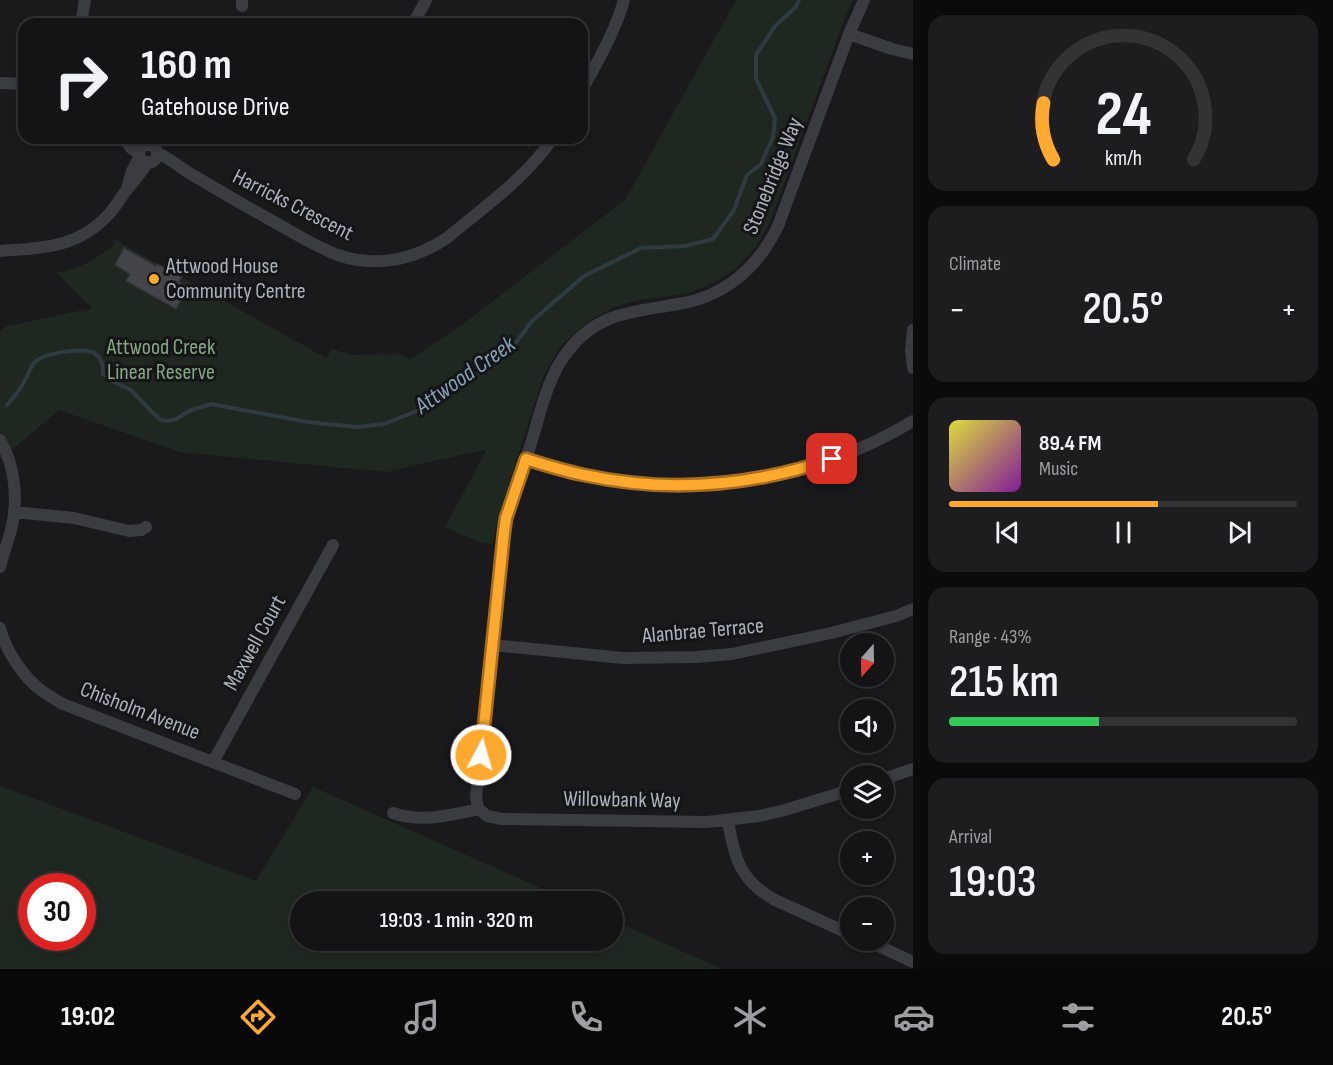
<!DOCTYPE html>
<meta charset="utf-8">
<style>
body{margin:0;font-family:"Sofia Sans Condensed",sans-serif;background:#1d1d1f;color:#f1f3f6;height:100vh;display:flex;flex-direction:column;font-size:22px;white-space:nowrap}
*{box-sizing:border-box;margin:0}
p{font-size:20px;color:#9d9ea1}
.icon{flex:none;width:33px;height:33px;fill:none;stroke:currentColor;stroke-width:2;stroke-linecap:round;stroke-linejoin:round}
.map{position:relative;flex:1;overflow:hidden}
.sheet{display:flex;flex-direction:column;gap:15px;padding:15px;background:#0b0b0c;width:420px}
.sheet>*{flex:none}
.banner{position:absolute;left:18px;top:18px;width:570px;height:126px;border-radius:18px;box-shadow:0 3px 9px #0003,0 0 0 2px #333335;background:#141416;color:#f1f3f6;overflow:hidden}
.needle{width:39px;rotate:200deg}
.buttons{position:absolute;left:840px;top:633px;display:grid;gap:12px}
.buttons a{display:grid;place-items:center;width:54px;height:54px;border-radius:50%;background:#141416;box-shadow:0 3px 9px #0003,0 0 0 2px #333335;font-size:30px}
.speed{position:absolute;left:18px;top:873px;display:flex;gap:12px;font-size:30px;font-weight:700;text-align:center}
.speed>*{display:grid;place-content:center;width:78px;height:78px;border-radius:50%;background:#141416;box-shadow:0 3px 9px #0003,0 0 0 2px #333335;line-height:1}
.speed .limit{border:9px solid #d22;background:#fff;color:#111}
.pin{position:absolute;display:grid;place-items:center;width:51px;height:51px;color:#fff;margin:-26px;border-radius:12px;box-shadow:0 3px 9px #0006}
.me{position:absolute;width:66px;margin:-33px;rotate:6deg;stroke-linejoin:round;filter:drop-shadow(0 0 4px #0008)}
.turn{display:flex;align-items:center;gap:21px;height:126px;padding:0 24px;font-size:27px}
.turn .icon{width:78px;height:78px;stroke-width:2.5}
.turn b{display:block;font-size:42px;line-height:51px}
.big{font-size:45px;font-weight:600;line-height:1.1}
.sheet .widget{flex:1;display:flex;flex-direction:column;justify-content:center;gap:9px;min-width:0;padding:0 21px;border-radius:18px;background:#1d1d1f}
.sheet .dial{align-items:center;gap:0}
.dial svg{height:156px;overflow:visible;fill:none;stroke:#333335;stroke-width:7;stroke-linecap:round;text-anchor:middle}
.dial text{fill:#f1f3f6;stroke:none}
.song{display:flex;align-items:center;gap:18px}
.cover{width:72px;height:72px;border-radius:9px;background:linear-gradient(135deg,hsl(60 70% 55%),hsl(290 70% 35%))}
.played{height:6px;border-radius:3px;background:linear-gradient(90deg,#ffa92f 60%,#333335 60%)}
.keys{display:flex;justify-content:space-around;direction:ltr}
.heat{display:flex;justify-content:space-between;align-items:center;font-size:33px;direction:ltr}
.charge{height:9px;border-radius:4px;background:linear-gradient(90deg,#34c759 43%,#333335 0)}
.trip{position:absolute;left:290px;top:891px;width:333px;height:60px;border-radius:30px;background:#141416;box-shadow:0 3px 9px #0003,0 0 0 2px #333335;font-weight:600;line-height:60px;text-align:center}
.menu{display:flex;height:96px;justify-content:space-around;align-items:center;background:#080809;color:#9d9ea1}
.menu .icon{width:42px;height:42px}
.menu .selected{color:#ffa92f}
.menu b{font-size:27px;color:#f1f3f6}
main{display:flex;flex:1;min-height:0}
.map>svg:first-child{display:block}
.green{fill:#1f2820;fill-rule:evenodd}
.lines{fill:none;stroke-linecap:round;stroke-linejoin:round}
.stream{stroke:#2e3b42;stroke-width:4}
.building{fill:#44454a;stroke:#343439;stroke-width:1.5}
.minor{stroke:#3a3c42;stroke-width:12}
.route-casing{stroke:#a66e1f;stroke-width:15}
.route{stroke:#ffa92f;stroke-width:10}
.poi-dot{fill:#ffa92f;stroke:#151518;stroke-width:2}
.labels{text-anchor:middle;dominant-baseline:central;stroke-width:6;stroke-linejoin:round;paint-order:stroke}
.street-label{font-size:22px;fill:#abb2bd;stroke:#151518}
.poi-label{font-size:22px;fill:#abb2bd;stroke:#151518;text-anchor:start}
.park-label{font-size:22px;fill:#82a981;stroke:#151518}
.water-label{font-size:24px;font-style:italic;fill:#80a3ba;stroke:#151518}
</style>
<main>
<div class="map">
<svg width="913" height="969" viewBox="0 0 913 969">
<rect width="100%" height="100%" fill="#1a1a1d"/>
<path class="green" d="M 736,0 L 853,0 L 844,20 L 771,220 L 756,247 L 735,269 L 713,283 L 689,293 L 639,300 L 614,307 L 586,323 L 561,346 L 543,377 L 499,516 L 492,544 L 479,542 L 445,527 L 487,449 L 386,472 L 180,452 L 59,410 L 0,460 L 0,331 L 5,327 L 8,326 L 92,308 L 57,273 C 83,267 95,260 115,244 L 110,237 L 326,358 L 332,349 L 352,355 L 399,354 L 410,360 L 463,324 L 625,200 Z
M 0,786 L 256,881 L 313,787 L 570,901 L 300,902 L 300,940 L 612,940 L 612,920 L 722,969 L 0,969 ZM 32,886 L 82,886 L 82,938 L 32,938 Z"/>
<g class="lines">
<path class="stream" d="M 7,405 C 14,397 22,388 26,378 C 29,373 31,366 35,362 C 44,353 83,347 94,353 C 102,358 103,365 103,374 L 114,382 L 131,390 L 151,411 L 161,420 L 168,421 L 176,419 L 189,411 L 211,404 L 308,422 L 357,427 L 384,424 L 427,407 L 471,378 L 514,345 L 532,321 L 584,276 L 641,248 L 685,246 L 713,239 L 734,210 L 747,175 L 761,164 L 773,137 L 775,118 L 756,79 L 756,55 L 775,26 L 796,7 L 799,0"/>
</g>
<path class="building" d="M 124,248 L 156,266 L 157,264 L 182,277 L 179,282 L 188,287 L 176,309 L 126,281 L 130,274 L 115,265 Z"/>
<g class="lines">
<path class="minor" d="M 242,6 L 242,0
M 81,24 L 85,0
M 413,24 L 426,0
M 849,34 L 892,49 L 913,54
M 0,83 L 24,84
M 582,90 C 598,61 615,32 624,0
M 124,138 L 131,148 L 139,154
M139 154a9 9 0 1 1 18 0a9 9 0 1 1-18 0Z
M 157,153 C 172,159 183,170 196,177 C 223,193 249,208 276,223 C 296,234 316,247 338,255 C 376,268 414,260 447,238 C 484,207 526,178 553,138
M 127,188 L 132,171 L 140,156
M 0,251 C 41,248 78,248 108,215 C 115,208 120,199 125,192 C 133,182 141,173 148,162
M 913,330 L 911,350 L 913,368
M 0,440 C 15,465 18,499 12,526 C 9,540 3,553 0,567
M 527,459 C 545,465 564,471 583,475 C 695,499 816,480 913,421
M 14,512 L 74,518 L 129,531 L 141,530 L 146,527
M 0,628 C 6,651 23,677 42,691 C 49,696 56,700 63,704 L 295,794
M 492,645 L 623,658 L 696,657 L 732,654 L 831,633 L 896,616 L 913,609
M 213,762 L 333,545
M 884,779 L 913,769
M 479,809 C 474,798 477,789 479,777 L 504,533 L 506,518 C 515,492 524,466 532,440 C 541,410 548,376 568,351 C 598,312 634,312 678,304 C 724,297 758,268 778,226 L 849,34 L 864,0
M 393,813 C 420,823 452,815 479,809 L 487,816 L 502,819 L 707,822 L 759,816 L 785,810 L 850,790
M 728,821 C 734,857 740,881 775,900 L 850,934
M 866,940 L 913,962"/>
</g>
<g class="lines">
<g class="route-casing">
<path id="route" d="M 481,755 L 504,532 L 506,518 L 526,459 C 545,465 564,471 584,475 C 667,493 752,486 832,459"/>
</g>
<use href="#route" class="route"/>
</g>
<circle class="poi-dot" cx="154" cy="279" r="6"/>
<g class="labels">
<g class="street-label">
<text transform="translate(773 176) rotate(-68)">Stonebridge Way</text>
<text transform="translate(293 205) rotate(27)">Harricks Crescent</text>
<text transform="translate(703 631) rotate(-5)">Alanbrae Terrace</text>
<text transform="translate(255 643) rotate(-61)">Maxwell Court</text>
<text transform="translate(140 711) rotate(21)">Chisholm Avenue</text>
<text transform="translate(622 800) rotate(1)">Willowbank Way</text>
</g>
<g class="poi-label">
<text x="166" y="266">Attwood House<tspan x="166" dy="25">Community Centre</tspan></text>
</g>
<g class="park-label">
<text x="161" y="347">Attwood Creek<tspan x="161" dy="25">Linear Reserve</tspan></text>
</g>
<g class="water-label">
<text transform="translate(465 375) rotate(-35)">Attwood Creek</text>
</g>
</g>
</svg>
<div class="buttons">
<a><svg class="needle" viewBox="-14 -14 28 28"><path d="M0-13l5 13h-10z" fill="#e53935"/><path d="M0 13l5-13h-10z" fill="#9d9ea1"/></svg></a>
<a><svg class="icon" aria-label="sound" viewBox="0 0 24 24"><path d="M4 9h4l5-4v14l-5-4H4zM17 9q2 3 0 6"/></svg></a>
<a><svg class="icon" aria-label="layers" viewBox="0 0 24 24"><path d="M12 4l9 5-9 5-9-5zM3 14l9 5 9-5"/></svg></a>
<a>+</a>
<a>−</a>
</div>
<div class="speed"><div class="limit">30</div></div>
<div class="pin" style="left:832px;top:459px;background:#d93025"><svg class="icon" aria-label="arrive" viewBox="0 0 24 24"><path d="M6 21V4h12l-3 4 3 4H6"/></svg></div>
<svg class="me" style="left:481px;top:755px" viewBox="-20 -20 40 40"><circle r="17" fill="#ffa92f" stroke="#fff" stroke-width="3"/><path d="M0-11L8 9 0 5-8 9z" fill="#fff"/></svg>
<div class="trip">19:03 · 1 min · 320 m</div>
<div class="banner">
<div class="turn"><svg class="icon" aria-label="right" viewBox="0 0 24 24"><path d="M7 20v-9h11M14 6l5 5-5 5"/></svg><div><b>160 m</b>Gatehouse Drive</div></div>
</div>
</div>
<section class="sheet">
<div class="widget dial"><svg viewBox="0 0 100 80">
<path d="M14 69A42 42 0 1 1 86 69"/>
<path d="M14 69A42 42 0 0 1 9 40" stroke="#ffa92f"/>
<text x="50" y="56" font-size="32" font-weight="700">24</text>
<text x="50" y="72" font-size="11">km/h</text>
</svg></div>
<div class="widget"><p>Climate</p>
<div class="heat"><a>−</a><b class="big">20.5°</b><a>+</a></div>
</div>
<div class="widget">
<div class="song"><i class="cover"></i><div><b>89.4 FM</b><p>Music</p></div></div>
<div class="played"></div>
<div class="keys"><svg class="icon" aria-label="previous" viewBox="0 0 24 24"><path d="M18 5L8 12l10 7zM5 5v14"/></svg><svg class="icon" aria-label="pause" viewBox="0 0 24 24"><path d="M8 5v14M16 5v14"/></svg><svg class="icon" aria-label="next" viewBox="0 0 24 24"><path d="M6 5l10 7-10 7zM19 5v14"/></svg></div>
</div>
<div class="widget"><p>Range · 43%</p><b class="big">215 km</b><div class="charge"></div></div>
<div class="widget"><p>Arrival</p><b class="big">19:03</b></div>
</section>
</main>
<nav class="menu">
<b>19:02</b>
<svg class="icon selected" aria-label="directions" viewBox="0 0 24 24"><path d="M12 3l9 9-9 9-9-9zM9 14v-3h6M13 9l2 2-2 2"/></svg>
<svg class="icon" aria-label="music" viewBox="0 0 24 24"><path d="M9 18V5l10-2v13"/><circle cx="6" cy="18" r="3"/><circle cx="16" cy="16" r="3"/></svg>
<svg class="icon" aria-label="phone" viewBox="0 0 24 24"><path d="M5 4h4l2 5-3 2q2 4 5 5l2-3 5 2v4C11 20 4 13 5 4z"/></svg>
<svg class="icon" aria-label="climate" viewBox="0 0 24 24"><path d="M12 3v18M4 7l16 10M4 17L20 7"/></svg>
<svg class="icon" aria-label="car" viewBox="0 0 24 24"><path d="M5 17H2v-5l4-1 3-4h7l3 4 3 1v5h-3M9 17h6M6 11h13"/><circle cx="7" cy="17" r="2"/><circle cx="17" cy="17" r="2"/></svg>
<svg class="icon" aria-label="filters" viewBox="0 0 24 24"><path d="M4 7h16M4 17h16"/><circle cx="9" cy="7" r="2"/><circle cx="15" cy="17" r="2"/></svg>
<b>20.5°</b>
</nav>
